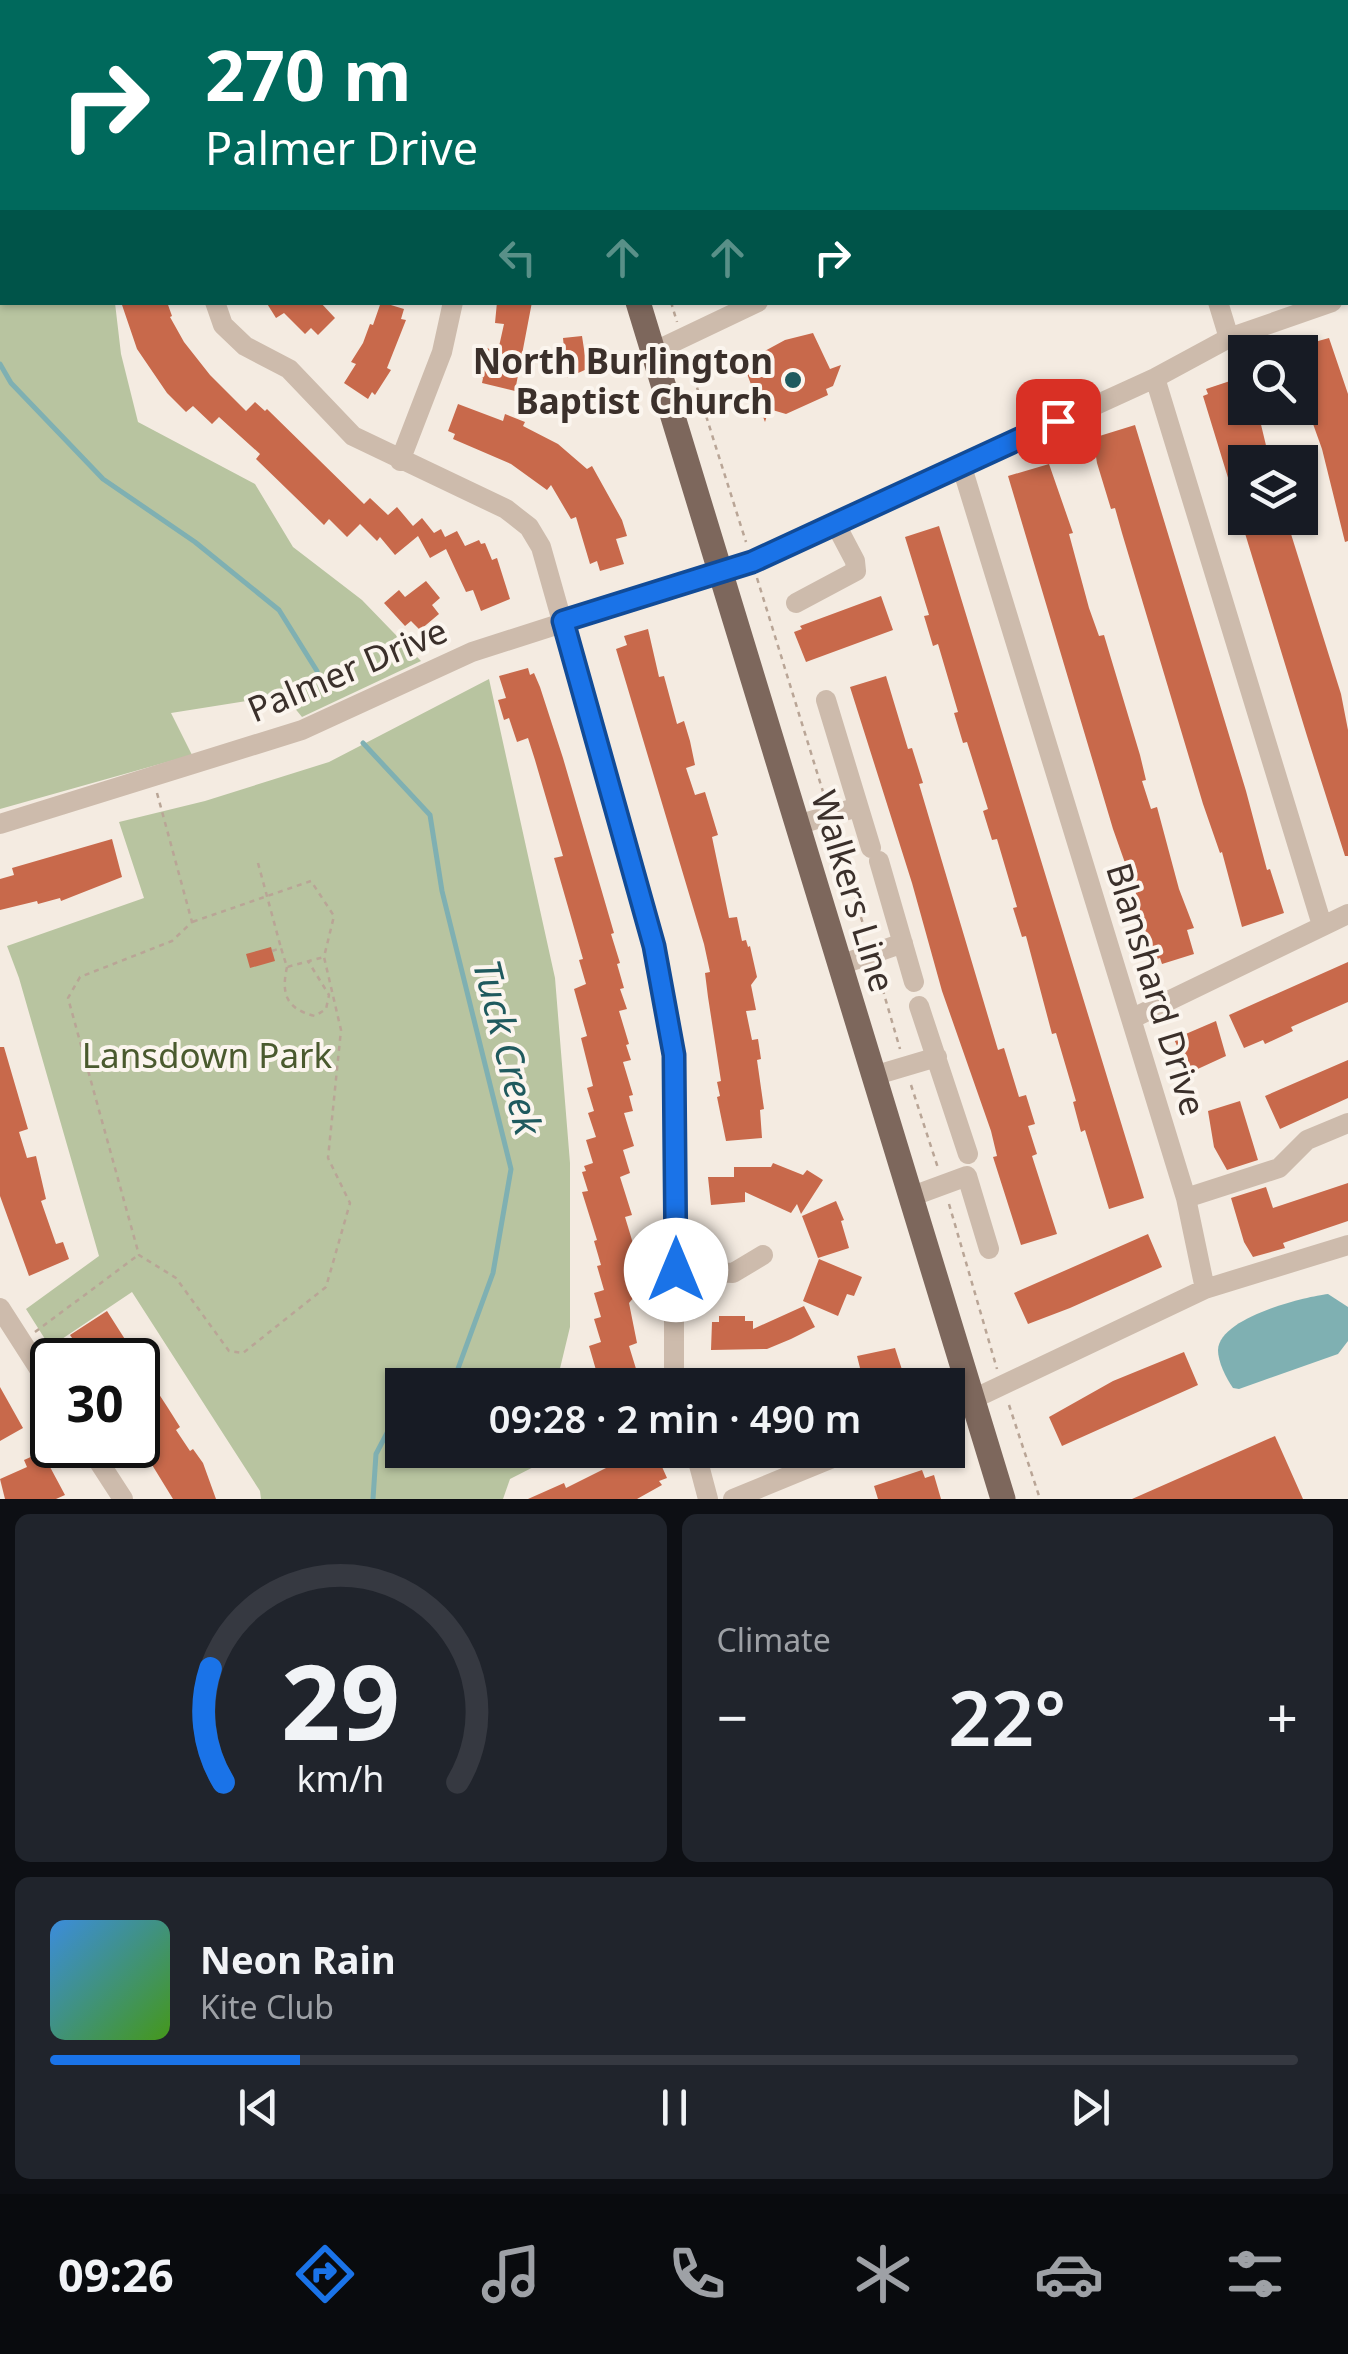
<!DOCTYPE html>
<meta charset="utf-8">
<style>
body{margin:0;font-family:"Noto Sans",sans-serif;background:#20242c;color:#f1f3f6;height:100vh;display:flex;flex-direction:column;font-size:38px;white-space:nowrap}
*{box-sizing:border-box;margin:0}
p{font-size:32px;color:#9ea1a6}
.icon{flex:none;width:55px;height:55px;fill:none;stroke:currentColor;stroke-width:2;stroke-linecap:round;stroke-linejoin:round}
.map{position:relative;height:1499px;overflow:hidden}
.drawer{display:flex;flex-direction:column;gap:15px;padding:15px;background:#0d0f14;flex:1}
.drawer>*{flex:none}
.hud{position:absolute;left:0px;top:0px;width:1350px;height:305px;box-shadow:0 2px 8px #0004;background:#00695c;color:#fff;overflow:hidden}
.fabs{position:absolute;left:1228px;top:335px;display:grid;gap:20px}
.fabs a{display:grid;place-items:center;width:90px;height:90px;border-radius:0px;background:#171b24;box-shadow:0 2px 8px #0004;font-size:50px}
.speed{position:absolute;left:30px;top:1338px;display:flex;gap:20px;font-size:50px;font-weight:700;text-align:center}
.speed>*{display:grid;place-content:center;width:130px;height:130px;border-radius:50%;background:#171b24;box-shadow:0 2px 8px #0004;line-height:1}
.speed .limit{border:5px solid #111;border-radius:15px;background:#fff;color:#111}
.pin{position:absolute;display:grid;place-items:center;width:85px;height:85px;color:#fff;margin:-42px;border-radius:20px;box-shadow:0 5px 15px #0006}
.me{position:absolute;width:110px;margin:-55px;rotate:0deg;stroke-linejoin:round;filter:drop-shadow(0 0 8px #0008)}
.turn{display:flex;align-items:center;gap:35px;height:210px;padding:0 40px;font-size:45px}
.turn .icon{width:130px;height:130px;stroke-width:2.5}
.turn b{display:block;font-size:70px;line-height:85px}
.lanes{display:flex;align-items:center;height:95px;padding:0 40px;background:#0003;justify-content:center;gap:50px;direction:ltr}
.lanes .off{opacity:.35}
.big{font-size:75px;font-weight:600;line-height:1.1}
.drawer .card{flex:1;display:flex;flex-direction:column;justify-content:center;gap:15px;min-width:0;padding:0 35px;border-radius:15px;background:#20242c}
.drawer .dial{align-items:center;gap:0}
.dial svg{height:260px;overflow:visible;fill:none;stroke:#363941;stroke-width:7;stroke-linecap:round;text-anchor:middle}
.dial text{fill:#f1f3f6;stroke:none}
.song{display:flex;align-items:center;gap:30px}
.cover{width:120px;height:120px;border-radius:15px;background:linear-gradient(135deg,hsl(210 70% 55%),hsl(100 70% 35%))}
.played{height:10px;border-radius:5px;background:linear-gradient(90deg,#1a73e8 20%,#363941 20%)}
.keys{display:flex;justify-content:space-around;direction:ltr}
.heat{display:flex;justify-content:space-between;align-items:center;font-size:55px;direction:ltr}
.drawer .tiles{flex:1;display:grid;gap:15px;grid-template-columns:1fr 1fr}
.card:last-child{grid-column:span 2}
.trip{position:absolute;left:385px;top:1368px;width:580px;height:100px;border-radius:0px;background:#171b24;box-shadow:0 2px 8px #0004;font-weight:600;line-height:100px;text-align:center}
.tabs{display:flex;height:160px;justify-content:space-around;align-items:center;background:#090b0e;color:#9ea1a6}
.tabs .icon{width:70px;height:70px}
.tabs .active{color:#1a73e8}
.tabs b{font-size:45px;color:#f1f3f6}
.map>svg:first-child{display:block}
.green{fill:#b8c4a0}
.water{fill:#7fb0b2}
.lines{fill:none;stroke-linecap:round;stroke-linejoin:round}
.stream{stroke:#7fb0b2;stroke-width:5}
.building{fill:#c8694b}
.path{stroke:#b9a596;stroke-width:2.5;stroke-dasharray:5 5;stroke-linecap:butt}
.minor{stroke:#cdbbac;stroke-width:20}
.major{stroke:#7d675c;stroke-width:25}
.route-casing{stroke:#114b97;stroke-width:25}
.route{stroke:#1a73e8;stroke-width:18}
.poi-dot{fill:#1f5a5e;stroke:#fbf5ee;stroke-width:4}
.labels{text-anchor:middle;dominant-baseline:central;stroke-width:8;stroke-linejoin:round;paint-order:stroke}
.poi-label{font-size:35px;font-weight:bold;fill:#3b302b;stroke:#fbf5ee;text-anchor:end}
.street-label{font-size:35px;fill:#3b302b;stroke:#fbf5ee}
.park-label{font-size:35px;fill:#4a5a2e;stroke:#fbf5ee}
.water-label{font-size:38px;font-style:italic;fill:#1f5a5e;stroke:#fbf5ee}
</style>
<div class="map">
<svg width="1348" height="1499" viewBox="0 0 1348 1499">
<rect width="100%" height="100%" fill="#f4ebe1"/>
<path class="green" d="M 0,29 L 2,302 L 115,303 L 121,354 L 138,422 L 255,484 L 293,547 L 362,600 L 421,661 L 302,717 L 284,695 L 171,713 L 192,755 L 0,809 Z
M 489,679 L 555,978 L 570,1163 L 570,1327 L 556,1385 L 402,1385 L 402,1450 L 556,1450 L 557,1455 L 510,1479 L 503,1499 L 261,1499 L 260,1491 L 132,1292 L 50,1347 L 26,1309 L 99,1256 L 19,978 L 7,946 L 144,898 L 119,822 L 205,801 L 329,762 Z"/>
<path class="water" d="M 1328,1294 L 1348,1307 L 1348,1341 L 1338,1354 L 1239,1389 L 1233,1388 C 1226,1378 1218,1362 1218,1350 C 1219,1318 1303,1297 1328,1294 Z"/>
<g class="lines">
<path class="stream" d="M 0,364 L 11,383 L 103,479 L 195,542 L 279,610 L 317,671
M 363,743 L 430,815 L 442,891 L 511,1169 L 493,1273 L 452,1385
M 373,1499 L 376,1454 L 397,1414 L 402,1414"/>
</g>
<path class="building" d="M 121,302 L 167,302 L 172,316 L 170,317 L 184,342 L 210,375 L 246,411 L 255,402 L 265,411 L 267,409 L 364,504 L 370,498 L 388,515 L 397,507 L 413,526 L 422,518 L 434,533 L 441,529 L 445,537 L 457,531 L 465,546 L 479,540 L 481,544 L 485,543 L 492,560 L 497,558 L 510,599 L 481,611 L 473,590 L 466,592 L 446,549 L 430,558 L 418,536 L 395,555 L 380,537 L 377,541 L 360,524 L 347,537 L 329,519 L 324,525 L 256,459 L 260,454 L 219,417 L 212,424 L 193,406 L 186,412 L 167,393 L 137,349 Z
M 266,302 L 320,302 L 335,318 L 318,335 L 311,328 L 305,334 L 284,313 L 276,318 Z
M 381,302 L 404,309 L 401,319 L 406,320 L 387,368 L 391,370 L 375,395 L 372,392 L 368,399 L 344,383 L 356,364 L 351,362 L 363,343 L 370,324 L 373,325 Z
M 497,302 L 532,302 L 515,391 L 482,383 L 483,378 L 479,377 L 486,348 L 498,351 L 504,324 L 495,323 Z
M 813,333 L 830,369 L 841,365 L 833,386 L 826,389 L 828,395 L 786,414 L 769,409 L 765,422 L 743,363 L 785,340 Z
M 582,336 L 587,369 L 567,378 L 563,338 Z
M 1329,338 L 1348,394 L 1348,541 L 1345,542 L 1322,449 L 1303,396 L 1300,396 L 1300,346 Z
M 1245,376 L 1245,408 L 1257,408 L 1270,462 L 1245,462 L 1245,518 L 1286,518 L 1341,694 L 1348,730 L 1348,856 L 1345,856 L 1307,736 L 1203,396 L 1208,394 L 1206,389 Z
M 458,404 L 503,421 L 505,414 L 525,422 L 523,426 L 558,444 L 587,469 L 592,466 L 622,520 L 627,536 L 616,539 L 624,564 L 600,571 L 597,561 L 590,564 L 576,517 L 571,519 L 551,485 L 547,490 L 511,464 L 453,439 L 455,434 L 448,431 Z
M 1135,425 L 1246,791 L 1267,870 L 1270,869 L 1284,913 L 1242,927 L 1222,852 L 1220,853 L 1203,804 L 1122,533 L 1115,508 L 1111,509 L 1097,463 L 1093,438 Z
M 1049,464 L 1073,533 L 1069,534 L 1089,608 L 1099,636 L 1104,635 L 1140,755 L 1146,780 L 1142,781 L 1151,809 L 1157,807 L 1179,889 L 1194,928 L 1187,930 L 1194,954 L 1162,964 L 1160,958 L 1154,960 L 1148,942 L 1136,894 L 1113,829 L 1008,476 Z
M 939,526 L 1144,1198 L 1109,1209 L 1085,1130 L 1081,1132 L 1073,1102 L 1076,1101 L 1056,1033 L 1052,1034 L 1026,936 L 1022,937 L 1013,908 L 1017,907 L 997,839 L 992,840 L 983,811 L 988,809 L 967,742 L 963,743 L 954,713 L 958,712 L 938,644 L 933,646 L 924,616 L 929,615 L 905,537 Z
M 426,581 L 440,598 L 432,605 L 439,614 L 420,630 L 411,621 L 405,626 L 384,603 L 399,590 L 405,597 Z
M 881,596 L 893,630 L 806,662 L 794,632 L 802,629 L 800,626 Z
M 648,629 L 659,677 L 664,676 L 677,724 L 684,721 L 690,741 L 695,765 L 686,768 L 695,795 L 705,792 L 718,835 L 712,837 L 729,918 L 737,917 L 742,941 L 746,940 L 748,947 L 750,946 L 757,977 L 751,985 L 756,1010 L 746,1011 L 752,1040 L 758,1039 L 761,1059 L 757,1060 L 764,1109 L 760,1110 L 762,1138 L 726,1141 L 717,1097 L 720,1096 L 717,1082 L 721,1081 L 708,997 L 705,973 L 710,972 L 704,944 L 616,649 L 627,645 L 624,636 Z
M 528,668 L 530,675 L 534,673 L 540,687 L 563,758 L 614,933 L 611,934 L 620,963 L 617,964 L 624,988 L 620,989 L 627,1009 L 619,1011 L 629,1044 L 626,1045 L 631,1060 L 623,1062 L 633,1095 L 629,1096 L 633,1111 L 624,1113 L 634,1146 L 623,1150 L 630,1173 L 620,1177 L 632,1215 L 625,1217 L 635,1250 L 631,1251 L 635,1265 L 626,1268 L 635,1296 L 629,1303 L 637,1343 L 629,1346 L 637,1372 L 629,1374 L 631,1380 L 616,1385 L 596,1385 L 591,1371 L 596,1370 L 589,1346 L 601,1342 L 594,1319 L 601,1317 L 594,1293 L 604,1290 L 597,1266 L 601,1265 L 594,1241 L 597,1240 L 582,1192 L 588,1191 L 582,1172 L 586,1171 L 584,1166 L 593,1163 L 586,1140 L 596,1137 L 588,1113 L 594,1111 L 587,1088 L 593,1086 L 581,1038 L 587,1036 L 574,989 L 586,984 L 579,960 L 583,959 L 554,858 L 563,856 L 535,760 L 528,738 L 517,742 L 509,718 L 504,720 L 498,700 L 506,698 L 499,676 Z
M 886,676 L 908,749 L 912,748 L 923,783 L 919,784 L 998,1050 L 1004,1048 L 1019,1097 L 1026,1095 L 1035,1124 L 1028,1126 L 1037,1154 L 1032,1156 L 1057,1234 L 1021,1245 L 993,1157 L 997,1156 L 991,1131 L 942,991 L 912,883 L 850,687 Z
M 112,839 L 122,877 L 61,901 L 60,898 L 38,904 L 37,901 L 0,910 L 0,879 L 14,875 L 12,868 Z
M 271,947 L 275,961 L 250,968 L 246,954 Z
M 1348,962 L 1348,1002 L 1291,1027 L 1293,1031 L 1265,1044 L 1263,1040 L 1244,1048 L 1229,1015 Z
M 1216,1021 L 1226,1056 L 1189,1073 L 1174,1039 Z
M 0,1047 L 4,1047 L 28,1129 L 19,1132 L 27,1158 L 36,1156 L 46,1199 L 41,1201 L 56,1244 L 63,1242 L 69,1259 L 29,1276 L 0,1196 Z
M 1348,1060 L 1348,1098 L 1280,1129 L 1265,1096 Z
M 1240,1101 L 1258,1160 L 1227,1170 L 1214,1147 L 1208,1111 Z
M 773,1163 L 803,1175 L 807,1170 L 823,1180 L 801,1214 L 797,1204 L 791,1213 L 745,1192 L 745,1202 L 711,1205 L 708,1177 L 734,1177 L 734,1167 L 771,1167 Z
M 1348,1183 L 1348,1221 L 1283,1243 L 1285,1248 L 1253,1257 L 1244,1242 L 1231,1198 L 1266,1187 L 1273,1208 Z
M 836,1201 L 844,1220 L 841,1221 L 849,1248 L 818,1258 L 802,1216 Z
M 1148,1234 L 1162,1267 L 1070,1308 L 1028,1324 L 1014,1293 Z
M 819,1259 L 862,1277 L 854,1296 L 847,1294 L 838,1316 L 803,1301 Z
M 804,1306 L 815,1327 L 791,1339 L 767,1349 L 711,1350 L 712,1322 L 719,1322 L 719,1316 L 745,1316 L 745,1321 L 753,1321 L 753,1329 Z
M 107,1311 L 128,1344 L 124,1349 L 131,1360 L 87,1360 L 70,1335 Z
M 895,1348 L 904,1376 L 897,1379 L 877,1385 L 816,1385 L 815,1382 L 860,1368 L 857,1356 Z
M 1184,1352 L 1198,1385 L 1062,1446 L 1049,1417 L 1113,1381 Z
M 138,1362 L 168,1408 L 180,1427 L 176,1430 L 190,1451 L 193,1449 L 203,1463 L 216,1499 L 173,1499 L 138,1442 Z
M 0,1387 L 23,1428 L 0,1441 Z
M 1275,1436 L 1303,1499 L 1132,1499 Z
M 655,1451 L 667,1478 L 659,1481 L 662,1485 L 637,1499 L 528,1499 L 564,1483 L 566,1488 L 628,1457 L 631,1462 Z
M 42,1452 L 65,1495 L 56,1499 L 5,1499 L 0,1479 L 27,1467 L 24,1460 Z
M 922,1470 L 925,1478 L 934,1475 L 941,1499 L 878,1499 L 874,1486 Z"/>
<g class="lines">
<path class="path" d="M 579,0 L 579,2
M 671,302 L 677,322
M 688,359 L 746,542
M 757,578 L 824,795
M 157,793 L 192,922 L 172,941 L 80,977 L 68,998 L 139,1255 L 176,1278 L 229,1351 L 243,1353 L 326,1287 L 350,1203 L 328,1158 L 341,1030 L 324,957 L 334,916 L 311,881 L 192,922
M 835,831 L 866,934
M 258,863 L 281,948
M 272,951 L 281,948 L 287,967 L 324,957
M 287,967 C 281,994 286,1009 315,1016 L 326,1009 L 329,995 L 308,961
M 877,970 L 900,1049
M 911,1085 L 938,1168
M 949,1204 L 997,1369
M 35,1332 L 137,1256
M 1009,1405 L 1040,1499"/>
<path class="minor" d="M 149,0 L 151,2
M 1118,0 L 1119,2
M 1298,0 L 1299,2
M 239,2 L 245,0
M 762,2 L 768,0
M 883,2 L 889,0
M 984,2 L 990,0
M 1348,163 L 1348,165
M 215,302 L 223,325 L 245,346 L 289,369 L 353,436 L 506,509 L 529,527 L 541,547 L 654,946 L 674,1055 L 674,1375 L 677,1385
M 1218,302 L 1229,338
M 653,352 L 758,302
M 1155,378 L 1322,925
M 400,461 L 442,352 L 453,302
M 796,603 L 856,571 L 855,561 L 836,525
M 826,700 L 871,848
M 0,824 L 302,730 L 472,652 L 752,562 L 1155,378 L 1229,338 L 1332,302
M 797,825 L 858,807
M 879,861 L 914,982
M 840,965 L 903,943
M 919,1006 L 968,1154
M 1133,1018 L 1348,914
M 873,1076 L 937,1057
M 910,1197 L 967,1176 L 989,1249
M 1186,1198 L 1279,1168 L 1307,1140 L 1348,1123
M 676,1270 L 733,1273 L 763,1255
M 1205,1289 L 1348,1245
M 0,1308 L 52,1389
M 948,1411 L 1205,1289 L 1186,1198 L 961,464
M 88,1445 L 123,1499
M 695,1450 L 708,1499
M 733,1499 L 852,1450"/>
<path class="major" d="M 547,0 L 547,2
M 638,302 L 1003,1499"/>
</g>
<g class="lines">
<g class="route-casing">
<path id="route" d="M 676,1270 L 674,1055 L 654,946 L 563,621 L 752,562 L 1058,421"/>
</g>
<use href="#route" class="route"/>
</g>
<circle class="poi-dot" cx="793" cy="380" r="10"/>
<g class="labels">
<g class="poi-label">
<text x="773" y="360">North Burlington<tspan x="773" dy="40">Baptist Church</tspan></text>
</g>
<g class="street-label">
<text transform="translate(347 669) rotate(-23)">Palmer Drive</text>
<text transform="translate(854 891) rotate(73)">Walkers Line</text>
<text transform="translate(1157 989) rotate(73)">Blanshard Drive</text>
</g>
<g class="park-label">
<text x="207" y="1054">Lansdown Park</text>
</g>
<g class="water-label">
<text transform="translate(509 1047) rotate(76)">Tuck Creek</text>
</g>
</g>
</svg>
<div class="fabs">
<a><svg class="icon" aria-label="search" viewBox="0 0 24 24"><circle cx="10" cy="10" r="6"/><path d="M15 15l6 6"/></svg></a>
<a><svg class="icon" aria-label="layers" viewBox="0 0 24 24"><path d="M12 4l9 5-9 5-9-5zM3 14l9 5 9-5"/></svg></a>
</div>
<div class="speed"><div class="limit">30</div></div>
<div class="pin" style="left:1058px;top:421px;background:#d93025"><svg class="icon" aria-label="arrive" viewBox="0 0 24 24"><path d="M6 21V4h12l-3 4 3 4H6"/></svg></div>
<svg class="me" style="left:676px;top:1270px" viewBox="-20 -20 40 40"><circle r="19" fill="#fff"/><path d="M0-13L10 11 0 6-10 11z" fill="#1a73e8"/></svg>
<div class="trip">09:28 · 2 min · 490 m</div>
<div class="hud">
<div class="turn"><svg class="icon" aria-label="right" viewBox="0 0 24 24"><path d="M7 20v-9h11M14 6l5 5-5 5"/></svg><div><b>270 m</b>Palmer Drive</div></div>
<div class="lanes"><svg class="icon off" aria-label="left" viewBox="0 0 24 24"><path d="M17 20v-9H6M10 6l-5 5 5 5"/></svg><svg class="icon off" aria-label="ahead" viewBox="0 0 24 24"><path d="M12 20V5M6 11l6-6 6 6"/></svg><svg class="icon off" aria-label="ahead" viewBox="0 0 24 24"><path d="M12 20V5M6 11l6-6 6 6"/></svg><svg class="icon" aria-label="right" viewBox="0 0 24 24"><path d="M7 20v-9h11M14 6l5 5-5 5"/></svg></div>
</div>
</div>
<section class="drawer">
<div class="tiles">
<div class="card dial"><svg viewBox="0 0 100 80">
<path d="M14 69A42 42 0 1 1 86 69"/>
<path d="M14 69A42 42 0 0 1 10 34" stroke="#1a73e8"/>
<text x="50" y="56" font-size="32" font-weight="700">29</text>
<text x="50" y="72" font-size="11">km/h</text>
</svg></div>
<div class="card"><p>Climate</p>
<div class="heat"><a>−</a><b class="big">22°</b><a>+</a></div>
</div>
<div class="card">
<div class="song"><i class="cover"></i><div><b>Neon Rain</b><p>Kite Club</p></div></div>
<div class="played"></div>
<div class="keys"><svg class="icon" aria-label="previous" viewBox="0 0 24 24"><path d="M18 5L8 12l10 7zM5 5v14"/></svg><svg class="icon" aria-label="pause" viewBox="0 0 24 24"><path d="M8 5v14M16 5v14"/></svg><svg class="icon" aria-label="next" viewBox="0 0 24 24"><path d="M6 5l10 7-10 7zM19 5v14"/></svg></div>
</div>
</div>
</section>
<nav class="tabs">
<b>09:26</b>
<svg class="icon active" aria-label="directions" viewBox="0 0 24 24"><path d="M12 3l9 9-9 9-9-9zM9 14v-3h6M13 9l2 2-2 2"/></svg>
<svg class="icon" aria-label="music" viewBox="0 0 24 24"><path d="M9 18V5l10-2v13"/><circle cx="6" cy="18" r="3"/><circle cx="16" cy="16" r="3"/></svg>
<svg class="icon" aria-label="phone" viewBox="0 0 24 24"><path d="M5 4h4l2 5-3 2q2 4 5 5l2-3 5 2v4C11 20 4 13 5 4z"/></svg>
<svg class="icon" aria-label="climate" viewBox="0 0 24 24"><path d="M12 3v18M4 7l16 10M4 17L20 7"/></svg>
<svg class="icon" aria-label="car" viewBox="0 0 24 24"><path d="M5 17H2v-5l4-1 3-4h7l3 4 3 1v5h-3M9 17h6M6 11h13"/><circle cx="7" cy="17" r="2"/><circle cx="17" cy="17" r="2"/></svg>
<svg class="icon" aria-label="filters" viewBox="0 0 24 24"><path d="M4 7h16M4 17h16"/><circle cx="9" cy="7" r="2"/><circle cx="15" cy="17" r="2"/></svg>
</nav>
